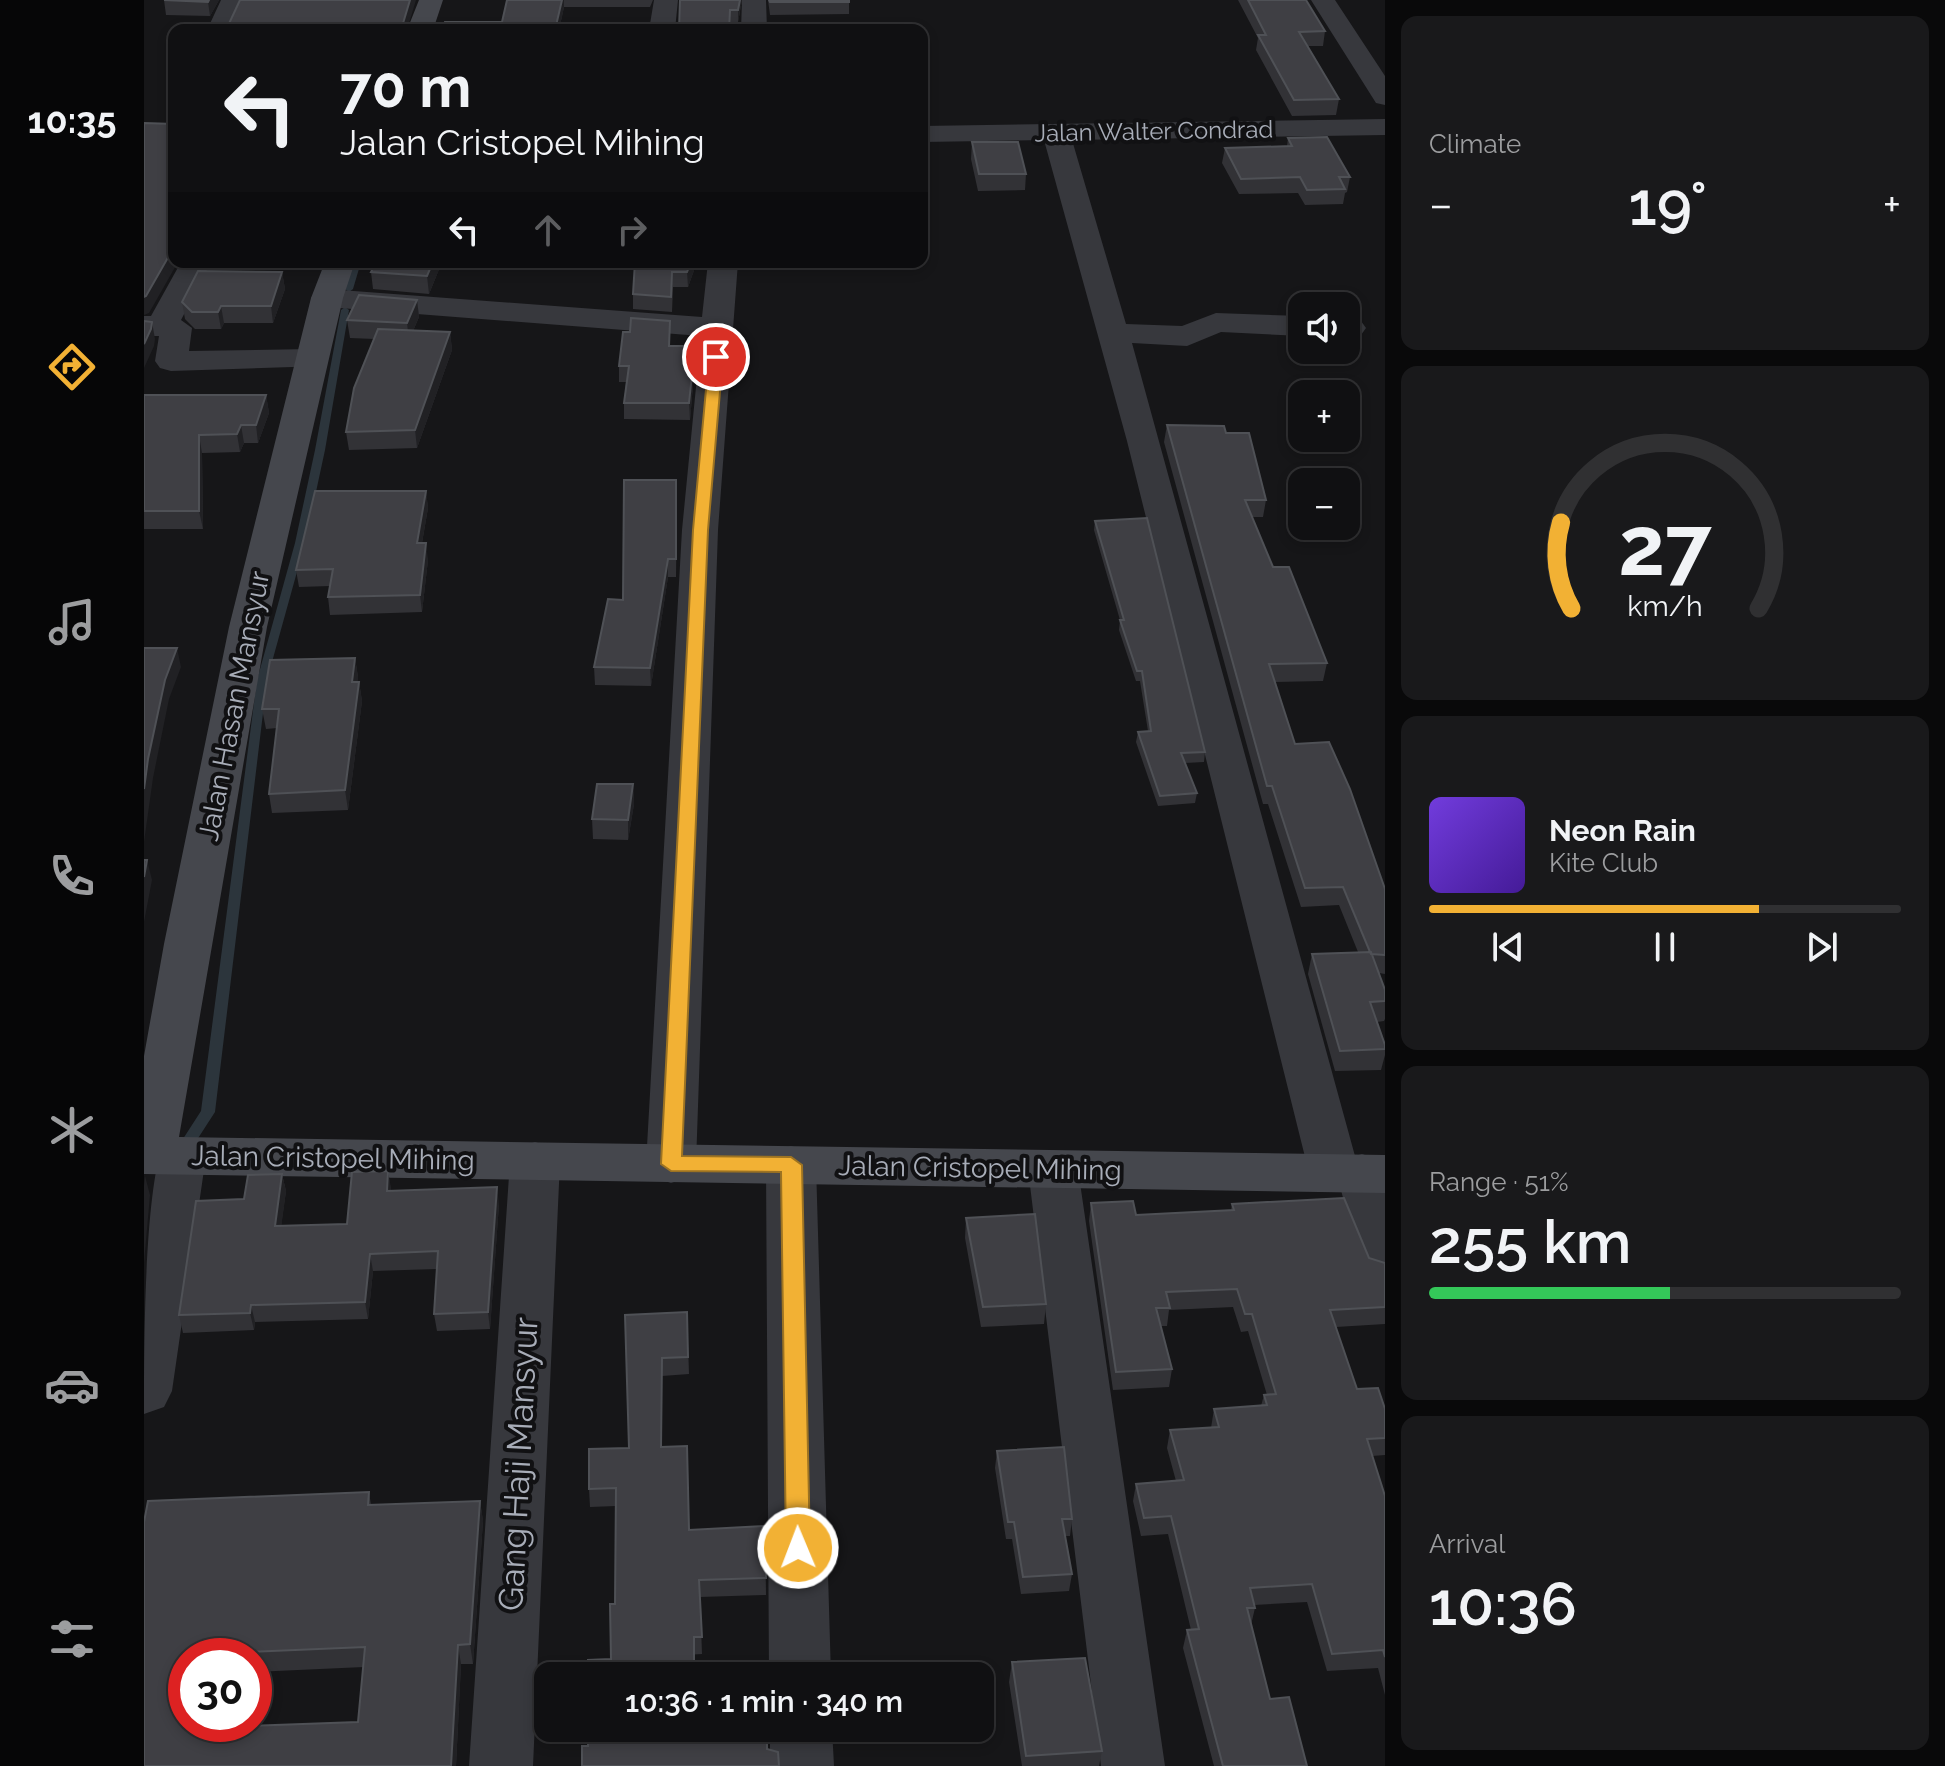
<!DOCTYPE html>
<meta charset="utf-8">
<style>
body{margin:0;font-family:Raleway,sans-serif;background:#19191b;color:#f1f3f6;height:100vh;display:flex;flex-direction:column;font-size:30px;white-space:nowrap}
*{box-sizing:border-box;margin:0}
p{font-size:26px;color:#9c9d9f}
.icon{flex:none;width:44px;height:44px;fill:none;stroke:currentColor;stroke-width:2;stroke-linecap:round;stroke-linejoin:round}
.map{position:relative;flex:1;overflow:hidden}
.details{display:flex;flex-direction:column;gap:16px;padding:16px;background:#09090a;width:560px}
.details>*{flex:none}
.top-card{position:absolute;left:24px;top:24px;width:760px;height:244px;border-radius:16px;box-shadow:0 4px 12px #0003,0 0 0 2px #303032;background:#101012;color:#f1f3f6;overflow:hidden}
.buttons{position:absolute;left:1144px;top:292px;display:grid;gap:16px}
.buttons a{display:grid;place-items:center;width:72px;height:72px;border-radius:16px;background:#101012;box-shadow:0 4px 12px #0003,0 0 0 2px #303032;font-size:40px}
.speed{position:absolute;left:24px;top:1638px;display:flex;gap:16px;font-size:40px;font-weight:700;text-align:center}
.speed>*{display:grid;place-content:center;width:104px;height:104px;border-radius:50%;background:#101012;box-shadow:0 4px 12px #0003,0 0 0 2px #303032;line-height:1}
.speed .limit{border:12px solid #d22;background:#fff;color:#111}
.pin{position:absolute;display:grid;place-items:center;width:68px;height:68px;color:#fff;margin:-34px;border:4px solid #fff;border-radius:50%;box-shadow:0 2px 8px #0007}
.me{position:absolute;width:88px;margin:-44px;rotate:359deg;stroke-linejoin:round;filter:drop-shadow(0 0 6px #0008)}
.turn{display:flex;align-items:center;gap:28px;height:168px;padding:0 40px;font-size:36px}
.turn .icon{width:104px;height:104px;stroke-width:2.5}
.turn b{display:block;font-size:56px;line-height:68px}
.lanes{display:flex;align-items:center;height:76px;padding:0 40px;background:#0003;justify-content:center;gap:40px;direction:ltr}
.lanes .off{opacity:.35}
.big{font-size:60px;font-weight:600;line-height:1.1}
.details .card{flex:1;display:flex;flex-direction:column;justify-content:center;gap:12px;min-width:0;padding:0 28px;border-radius:16px;background:#19191b}
.details .dial{align-items:center;gap:0}
.dial svg{height:208px;overflow:visible;fill:none;stroke:#303032;stroke-width:7;stroke-linecap:round;text-anchor:middle}
.dial text{fill:#f1f3f6;stroke:none}
.song{display:flex;align-items:center;gap:24px}
.cover{width:96px;height:96px;border-radius:12px;background:linear-gradient(135deg,hsl(260 70% 55%),hsl(260 70% 35%))}
.played{height:8px;border-radius:4px;background:linear-gradient(90deg,#f2b134 70%,#303032 70%)}
.keys{display:flex;justify-content:space-around;direction:ltr}
.heat{display:flex;justify-content:space-between;align-items:center;font-size:44px;direction:ltr}
.charge{height:12px;border-radius:6px;background:linear-gradient(90deg,#34c759 51%,#303032 0)}
.trip{position:absolute;left:390px;top:1662px;width:460px;height:80px;border-radius:16px;background:#101012;box-shadow:0 4px 12px #0003,0 0 0 2px #303032;font-weight:600;line-height:80px;text-align:center}
main{display:flex;flex:1;min-height:0}
.menu{display:flex;flex-direction:column;width:144px;justify-content:space-around;align-items:center;background:#060607;color:#9c9d9f}
.menu .icon{width:56px;height:56px}
.menu .on{color:#f2b134}
.menu b{font-size:36px;color:#f1f3f6}
.map>svg:first-child{display:block}
.lines{fill:none;stroke-linecap:round;stroke-linejoin:round}
.stream{fill:#2c353c;fill-rule:evenodd}
.street{fill:#37383d;fill-rule:evenodd}
.secondary{fill:#45474d;fill-rule:evenodd}
.wall{fill:#323236;fill-rule:evenodd}
.shaded-wall{fill:#212124}
.building{fill:#3f3f44;stroke:#4f5156;stroke-width:2;fill-rule:evenodd}
.route{fill:#f2b134;stroke:#9d7322;stroke-width:2}
.labels{text-anchor:middle;dominant-baseline:central;stroke-width:8;stroke-linejoin:round;paint-order:stroke}
.far-street-label{font-size:24px;fill:#a8adb8;stroke:#111113}
.street-label{font-size:28px;fill:#a8adb8;stroke:#111113}
.near-street-label{font-size:34px;fill:#a8adb8;stroke:#111113}
</style>
<main>
<nav class="menu">
<b>10:35</b>
<svg class="icon on" aria-label="directions" viewBox="0 0 24 24"><path d="M12 3l9 9-9 9-9-9zM9 14v-3h6M13 9l2 2-2 2"/></svg>
<svg class="icon" aria-label="music" viewBox="0 0 24 24"><path d="M9 18V5l10-2v13"/><circle cx="6" cy="18" r="3"/><circle cx="16" cy="16" r="3"/></svg>
<svg class="icon" aria-label="phone" viewBox="0 0 24 24"><path d="M5 4h4l2 5-3 2q2 4 5 5l2-3 5 2v4C11 20 4 13 5 4z"/></svg>
<svg class="icon" aria-label="climate" viewBox="0 0 24 24"><path d="M12 3v18M4 7l16 10M4 17L20 7"/></svg>
<svg class="icon" aria-label="car" viewBox="0 0 24 24"><path d="M5 17H2v-5l4-1 3-4h7l3 4 3 1v5h-3M9 17h6M6 11h13"/><circle cx="7" cy="17" r="2"/><circle cx="17" cy="17" r="2"/></svg>
<svg class="icon" aria-label="filters" viewBox="0 0 24 24"><path d="M4 7h16M4 17h16"/><circle cx="9" cy="7" r="2"/><circle cx="15" cy="17" r="2"/></svg>
</nav>
<div class="map">
<svg width="1241" height="1766" viewBox="0 0 1241 1766">
<rect width="100%" height="100%" fill="#161618"/>
<g class="lines">
<path class="stream" d="M 209,262 L 217,262 L 209,289 L 205,292 L 201,289 Z
M 201,307 L 205,310 L 181,450 L 161,543 L 123,680 L 71,1112 L 49,1146 L 39,1146 L 37,1142 L 57,1111 L 113,680 L 151,543 L 171,450 L 197,310 Z"/>
<path class="street" d="M 77,0 L 101,0 L 89,30 L 63,30 Z
M 510,0 L 534,0 L 531,30 L 505,30 Z
M 598,0 L 622,0 L 623,30 L 597,30 Z
M 1167,0 L 1191,0 L 1241,76 L 1241,105 L 1232,103 Z
M 1241,119 L 1241,135 L 928,140 L 982,324 L 1038,326 L 1072,313 L 1158,316 L 1158,336 L 1077,332 L 1043,346 L 988,343 L 1211,1156 L 1218,1154 L 1236,1160 L 1241,1169 L 1241,1280 L 1223,1274 L 1215,1260 L 1197,1190 L 1190,1192 L 1172,1186 L 1165,1173 L 983,441 L 900,140 L 778,142 L 778,126 Z
M 37,262 L 67,262 L 37,320 L 48,328 L 45,351 L 168,349 L 179,352 L 184,359 L 179,366 L 27,371 L 16,368 L 11,361 L 15,336 L 0,336 L 0,316 L 7,316 Z
M 564,262 L 594,262 L 574,530 L 552,1164 L 545,1177 L 527,1183 L 509,1177 L 502,1164 L 538,530 L 557,336 L 183,307 L 172,305 L 167,298 L 172,291 L 183,289 L 558,317 Z
M 1202,318 L 1217,321 L 1222,328 L 1217,335 L 1202,338 Z
M 37,1137 L 55,1143 L 62,1156 L 28,1391 L 20,1407 L 0,1414 C 0,1347 0,1198 19,1143 Z
M 391,1142 L 409,1148 L 416,1161 L 389,1766 L 325,1766 L 366,1161 L 373,1148 Z
M 647,1146 L 665,1152 L 672,1165 L 687,1676 L 625,1676 L 622,1165 L 629,1152 Z
M 909,1150 L 927,1156 L 934,1169 L 1021,1766 L 957,1766 L 884,1169 L 891,1156 Z
M 626,1728 L 688,1728 L 690,1766 L 626,1766 Z"/>
<path class="secondary" d="M 275,0 L 299,0 L 289,30 L 263,30 Z
M 181,262 L 211,262 L 199,298 L 123,627 L 35,1137 L 1241,1155 L 1241,1193 L 0,1174 L 0,1056 L 20,944 L 85,627 L 167,298 Z"/>
</g>
<path class="wall" d="M 20,0 L 75,0 L 66,16 L 22,15 Z
M 363,0 L 509,0 L 506,7 L 420,7 L 415,30 L 299,30 L 358,22 Z
M 536,0 L 598,0 L 594,22 L 586,22 Z
M 624,0 L 705,0 L 705,14 L 626,15 Z
M 1094,0 L 1162,0 L 1181,31 L 1179,46 L 1164,46 L 1195,99 L 1192,115 L 1148,116 L 1112,50 L 1114,38 Z
M 1144,138 L 1206,177 L 1203,192 L 1201,193 L 1199,204 L 1161,205 L 1154,193 L 1095,194 L 1078,163 L 1081,148 L 1143,146 Z
M 828,142 L 882,174 L 881,190 L 834,191 L 827,159 Z
M 298,262 L 285,294 L 229,289 L 227,272 Z
M 491,262 L 553,262 L 544,287 L 529,287 L 528,312 L 489,309 L 489,294 Z
M 138,272 L 141,289 L 129,323 L 80,323 L 77,329 L 51,329 L 41,319 L 38,302 Z
M 273,300 L 275,317 L 269,331 L 306,332 L 308,350 L 273,448 L 205,450 L 202,432 L 231,339 L 206,338 L 203,320 Z
M 526,337 L 526,346 L 551,362 L 546,420 L 480,419 L 480,403 L 482,382 L 475,382 L 475,366 Z
M 0,395 L 122,395 L 125,413 L 114,443 L 100,443 L 96,452 L 58,453 L 59,529 L 0,529 Z
M 1023,425 L 1082,433 L 1122,500 L 1119,517 L 1108,517 L 1129,567 L 1183,663 L 1179,681 L 1131,682 L 1151,744 L 1241,889 L 1241,974 L 1235,973 L 1241,990 L 1241,1019 L 1240,1021 L 1233,1022 L 1241,1045 L 1241,1055 L 1237,1070 L 1191,1071 L 1164,974 L 1168,954 L 1214,952 L 1195,905 L 1157,907 L 1124,804 L 1119,804 L 1020,442 Z
M 282,491 L 284,508 L 278,543 L 284,560 L 278,612 L 186,615 L 184,597 L 186,586 L 155,587 L 152,570 Z
M 533,497 L 532,577 L 524,577 L 507,686 L 451,685 L 450,667 L 479,600 Z
M 951,521 L 1061,752 L 1060,762 L 1041,763 L 1053,793 L 1051,803 L 1014,806 L 992,742 L 994,732 L 1004,731 L 996,681 L 992,681 L 975,630 L 976,620 L 950,530 Z
M 211,658 L 214,677 L 213,682 L 215,682 L 218,701 L 204,810 L 128,813 L 125,794 L 133,728 L 122,729 L 118,709 Z
M 489,784 L 490,804 L 484,840 L 449,839 L 448,819 Z
M 244,1171 L 247,1191 L 355,1204 L 346,1329 L 293,1331 L 290,1314 L 293,1269 L 229,1271 L 224,1319 L 111,1322 L 110,1330 L 39,1333 L 35,1315 L 100,1199 L 138,1174 L 142,1191 L 137,1226 L 203,1224 Z
M 947,1203 L 992,1215 L 1087,1210 L 1088,1204 L 1241,1263 L 1241,1324 L 1192,1327 L 1213,1389 L 1241,1409 L 1241,1455 L 1228,1456 L 1241,1496 L 1241,1695 L 1234,1668 L 1183,1671 L 1163,1602 L 1110,1605 L 1111,1608 L 1107,1625 L 1126,1699 L 1163,1766 L 1070,1766 L 1039,1648 L 1043,1630 L 1047,1630 L 1024,1534 L 997,1536 L 989,1501 L 992,1484 L 1032,1481 L 1023,1448 L 1026,1430 L 1067,1428 L 1070,1409 L 1117,1406 L 1120,1395 L 1123,1395 L 1104,1331 L 1097,1332 L 1089,1307 L 1025,1310 L 1023,1326 L 1016,1326 L 1028,1369 L 1025,1387 L 969,1390 L 945,1221 Z
M 822,1218 L 902,1304 L 900,1324 L 837,1327 L 821,1238 Z
M 543,1312 L 545,1374 L 518,1376 L 518,1447 L 545,1530 L 621,1526 L 622,1595 L 556,1597 L 558,1654 L 467,1659 L 471,1604 L 472,1506 L 446,1507 L 445,1489 L 485,1448 L 481,1315 Z
M 853,1451 L 928,1519 L 926,1536 L 921,1536 L 928,1574 L 925,1591 L 877,1594 L 868,1539 L 862,1539 L 851,1468 Z
M 225,1492 L 227,1505 L 336,1501 L 339,1521 L 329,1664 L 317,1664 L 312,1766 L 0,1766 L 0,1522 ZM 42,1656 L 110,1656 L 110,1672 L 220,1667 L 214,1722 L 80,1727 Z
M 868,1662 L 958,1751 L 955,1766 L 878,1766 L 865,1682 Z"/>
<path class="shaded-wall" d="M 65,0 L 75,0 L 66,16 L 64,2 Z
M 266,0 L 272,0 L 263,30 L 257,30 Z
M 418,0 L 420,0 L 420,7 L 415,30 L 411,30 Z
M 596,0 L 598,0 L 594,22 L 594,10 Z
M 30,247 L 30,262 L 34,262 L 5,313 L 0,315 L 0,297 Z
M 289,262 L 298,262 L 285,294 L 283,276 Z
M 547,262 L 553,262 L 544,287 L 543,272 Z
M 138,272 L 141,289 L 129,323 L 127,306 Z
M 273,300 L 275,317 L 265,340 L 263,323 Z
M 77,306 L 80,323 L 77,329 L 74,312 Z
M 8,322 L 11,339 L 10,346 L 0,368 L 0,344 Z
M 306,332 L 308,350 L 273,448 L 271,430 Z
M 551,346 L 551,362 L 546,420 L 545,403 Z
M 122,395 L 125,413 L 114,443 L 112,425 Z
M 97,425 L 100,443 L 96,452 L 93,434 Z
M 55,435 L 58,453 L 59,529 L 55,511 Z
M 282,491 L 284,508 L 275,560 L 273,543 Z
M 282,543 L 284,560 L 278,612 L 276,595 Z
M 524,559 L 524,577 L 507,686 L 506,668 Z
M 33,648 L 37,667 L 25,699 L 9,778 L 0,842 L 0,789 L 4,759 L 21,680 Z
M 211,658 L 214,677 L 211,701 L 208,682 Z
M 215,682 L 218,701 L 204,810 L 201,790 Z
M 489,784 L 490,804 L 484,840 L 484,820 Z
M 3,860 L 8,880 L 0,922 L 0,877 Z
M 244,1171 L 247,1188 L 245,1208 L 243,1191 Z
M 138,1174 L 142,1191 L 135,1244 L 131,1226 Z
M 1,1176 L 6,1195 L 0,1263 L 0,1186 Z
M 353,1187 L 355,1204 L 346,1329 L 344,1312 Z
M 226,1254 L 229,1271 L 224,1319 L 221,1302 Z
M 107,1305 L 111,1322 L 110,1330 L 106,1313 Z
M 518,1358 L 518,1464 L 517,1447 Z
M 336,1501 L 339,1521 L 329,1664 L 326,1644 Z
M 314,1645 L 317,1664 L 312,1766 L 307,1766 Z
M 72,1724 L 80,1724 L 77,1747 L 71,1727 Z"/>
<path class="building" d="M 20,0 L 65,0 L 64,2 Z
M 96,0 L 266,0 L 257,30 L 82,30 Z
M 363,0 L 418,0 L 411,30 L 299,30 L 301,22 L 358,22 Z
M 536,0 L 596,0 L 594,10 L 586,10 L 585,30 L 535,30 Z
M 625,0 L 705,0 L 705,2 L 626,2 Z
M 1104,0 L 1162,0 L 1181,31 L 1155,32 L 1195,99 L 1150,100 L 1114,35 L 1122,35 Z
M 0,123 L 30,124 L 30,247 L 2,296 L 0,297 Z
M 1183,137 L 1206,177 L 1195,177 L 1201,189 L 1163,190 L 1156,177 L 1097,179 L 1081,148 L 1148,146 L 1144,138 Z
M 828,142 L 874,142 L 882,174 L 835,174 Z
M 232,262 L 289,262 L 283,276 L 227,272 Z
M 491,262 L 547,262 L 543,272 L 528,272 L 527,297 L 489,294 Z
M 54,271 L 138,272 L 127,306 L 77,306 L 74,312 L 48,312 L 38,302 Z
M 215,295 L 273,300 L 263,323 L 203,320 Z
M 487,318 L 526,321 L 525,346 L 551,346 L 545,403 L 480,403 L 485,366 L 475,366 L 479,332 L 486,332 Z
M 0,321 L 8,322 L 7,329 L 0,344 Z
M 234,329 L 306,332 L 271,430 L 202,432 L 210,388 Z
M 0,395 L 122,395 L 112,425 L 97,425 L 93,434 L 55,435 L 55,511 L 0,511 Z
M 1023,425 L 1080,426 L 1082,433 L 1105,433 L 1122,500 L 1101,500 L 1129,567 L 1145,567 L 1183,663 L 1125,664 L 1151,744 L 1185,742 L 1206,789 L 1241,889 L 1241,955 L 1227,954 L 1226,952 L 1199,887 L 1161,888 L 1128,786 L 1123,786 Z
M 480,480 L 532,480 L 532,559 L 524,559 L 506,668 L 450,667 L 464,599 L 479,600 Z
M 171,491 L 282,491 L 273,543 L 282,543 L 276,595 L 184,597 L 189,569 L 152,570 Z
M 1003,518 L 1061,752 L 1037,753 L 1053,793 L 1016,796 L 994,732 L 1007,731 L 998,671 L 993,671 L 976,620 L 980,620 L 951,521 Z
M 0,648 L 33,648 L 21,680 L 4,759 L 0,789 Z
M 211,658 L 208,682 L 215,682 L 201,790 L 125,794 L 135,709 L 118,709 L 126,660 Z
M 453,784 L 489,784 L 484,820 L 448,819 Z
M 0,860 L 3,860 L 0,877 Z
M 1227,952 L 1241,990 L 1241,1001 L 1226,1002 L 1241,1045 L 1241,1049 L 1196,1051 L 1168,954 Z
M 244,1171 L 243,1191 L 353,1187 L 344,1312 L 290,1314 L 294,1251 L 226,1254 L 221,1302 L 107,1305 L 106,1313 L 35,1315 L 52,1201 L 100,1199 L 104,1175 L 138,1174 L 131,1226 L 203,1224 L 208,1172 Z
M 1200,1198 L 1225,1258 L 1241,1263 L 1241,1307 L 1186,1310 L 1213,1389 L 1234,1388 L 1241,1409 L 1241,1438 L 1223,1439 L 1241,1496 L 1241,1657 L 1239,1650 L 1188,1654 L 1168,1584 L 1106,1588 L 1111,1608 L 1103,1608 L 1126,1699 L 1145,1697 L 1163,1766 L 1079,1766 L 1043,1630 L 1055,1629 L 1027,1516 L 1000,1518 L 992,1484 L 1040,1480 L 1026,1430 L 1075,1427 L 1070,1409 L 1123,1405 L 1120,1395 L 1132,1394 L 1108,1314 L 1101,1314 L 1093,1289 L 1022,1292 L 1026,1308 L 1012,1308 L 1028,1369 L 972,1372 L 947,1203 L 989,1201 L 992,1215 L 1090,1210 L 1088,1204 Z
M 891,1214 L 902,1304 L 839,1307 L 822,1218 Z
M 543,1312 L 544,1357 L 518,1358 L 517,1447 L 543,1446 L 545,1530 L 621,1526 L 622,1578 L 555,1580 L 558,1637 L 550,1637 L 550,1676 L 444,1676 L 444,1660 L 467,1659 L 466,1604 L 471,1604 L 472,1488 L 445,1489 L 445,1449 L 485,1448 L 481,1315 Z
M 920,1447 L 928,1519 L 918,1519 L 928,1574 L 879,1577 L 870,1522 L 864,1522 L 853,1451 Z
M 225,1492 L 224,1505 L 336,1501 L 326,1644 L 314,1645 L 307,1766 L 0,1766 L 0,1522 L 4,1501 ZM 221,1647 L 214,1722 L 71,1727 L 72,1724 L 42,1724 L 42,1656 L 81,1656 L 81,1653 Z
M 941,1658 L 958,1751 L 882,1756 L 868,1662 Z
M 444,1728 L 623,1728 L 623,1749 L 634,1752 L 635,1766 L 438,1766 L 438,1746 L 444,1746 Z"/>
<path class="route" d="M 572,353 L 579,357 L 564,530 L 538,1156 L 647,1157 L 658,1165 L 666,1548 L 663,1556 L 654,1559 L 645,1556 L 642,1548 L 637,1172 L 527,1171 L 517,1164 L 549,530 L 565,357 Z"/>
<g class="labels">
<g class="far-street-label">
<text transform="translate(1010 131) rotate(-1)">Jalan Walter Condrad</text>
</g>
<g class="street-label">
<text transform="translate(90 706) rotate(-79)">Jalan Hasan Mansyur</text>
<text transform="translate(189 1158) rotate(1)">Jalan Cristopel Mihing</text>
<text transform="translate(836 1168) rotate(1)">Jalan Cristopel Mihing</text>
</g>
<g class="near-street-label">
<text transform="translate(374 1464) rotate(-87)">Gang Haji Mansyur</text>
</g>
</g>
</svg>
<div class="buttons">
<a><svg class="icon" aria-label="sound" viewBox="0 0 24 24"><path d="M4 9h4l5-4v14l-5-4H4zM17 9q2 3 0 6"/></svg></a>
<a>+</a>
<a>−</a>
</div>
<div class="speed"><div class="limit">30</div></div>
<div class="pin" style="left:572px;top:357px;background:#d93025"><svg class="icon" aria-label="arrive" viewBox="0 0 24 24"><path d="M6 21V4h12l-3 4 3 4H6"/></svg></div>
<svg class="me" style="left:654px;top:1548px" viewBox="-20 -20 40 40"><circle r="17" fill="#f2b134" stroke="#fff" stroke-width="3"/><path d="M0-11L8 9 0 5-8 9z" fill="#fff"/></svg>
<div class="trip">10:36 · 1 min · 340 m</div>
<div class="top-card">
<div class="turn"><svg class="icon" aria-label="left" viewBox="0 0 24 24"><path d="M17 20v-9H6M10 6l-5 5 5 5"/></svg><div><b>70 m</b>Jalan Cristopel Mihing</div></div>
<div class="lanes"><svg class="icon" aria-label="left" viewBox="0 0 24 24"><path d="M17 20v-9H6M10 6l-5 5 5 5"/></svg><svg class="icon off" aria-label="ahead" viewBox="0 0 24 24"><path d="M12 20V5M6 11l6-6 6 6"/></svg><svg class="icon off" aria-label="right" viewBox="0 0 24 24"><path d="M7 20v-9h11M14 6l5 5-5 5"/></svg></div>
</div>
</div>
<section class="details">
<div class="card"><p>Climate</p>
<div class="heat"><a>−</a><b class="big">19°</b><a>+</a></div>
</div>
<div class="card dial"><svg viewBox="0 0 100 80">
<path d="M14 69A42 42 0 1 1 86 69"/>
<path d="M14 69A42 42 0 0 1 10 36" stroke="#f2b134"/>
<text x="50" y="56" font-size="32" font-weight="700">27</text>
<text x="50" y="72" font-size="11">km/h</text>
</svg></div>
<div class="card">
<div class="song"><i class="cover"></i><div><b>Neon Rain</b><p>Kite Club</p></div></div>
<div class="played"></div>
<div class="keys"><svg class="icon" aria-label="previous" viewBox="0 0 24 24"><path d="M18 5L8 12l10 7zM5 5v14"/></svg><svg class="icon" aria-label="pause" viewBox="0 0 24 24"><path d="M8 5v14M16 5v14"/></svg><svg class="icon" aria-label="next" viewBox="0 0 24 24"><path d="M6 5l10 7-10 7zM19 5v14"/></svg></div>
</div>
<div class="card"><p>Range · 51%</p><b class="big">255 km</b><div class="charge"></div></div>
<div class="card"><p>Arrival</p><b class="big">10:36</b></div>
</section>
</main>
